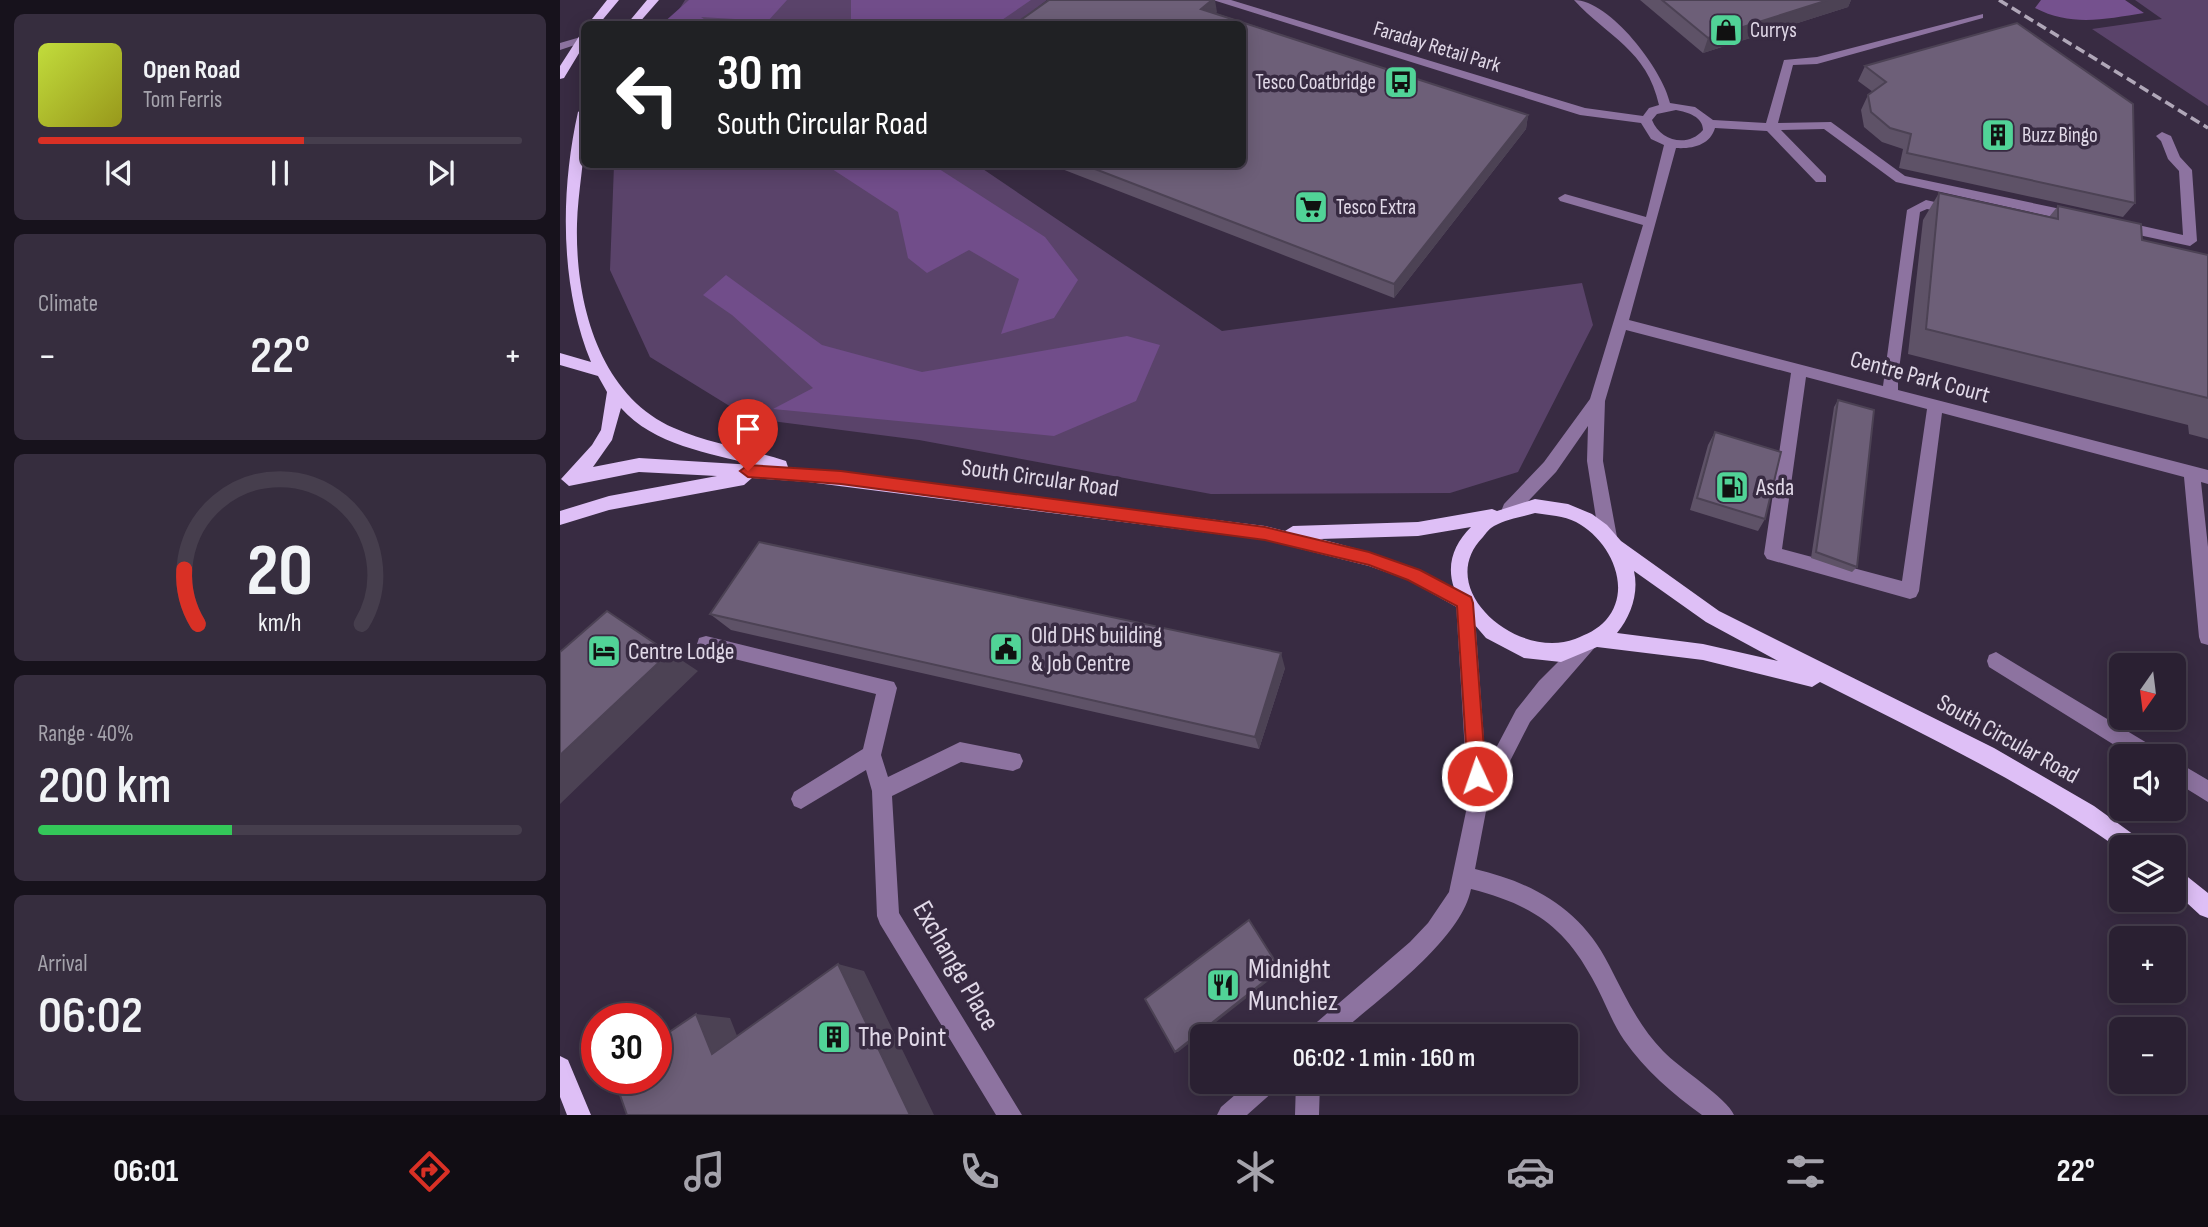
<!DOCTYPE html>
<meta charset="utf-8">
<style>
body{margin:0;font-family:"Sofia Sans Condensed",sans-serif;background:#362d3e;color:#f1f3f6;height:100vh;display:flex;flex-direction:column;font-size:26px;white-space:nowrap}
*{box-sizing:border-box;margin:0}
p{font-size:23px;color:#a5a3ac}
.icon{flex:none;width:38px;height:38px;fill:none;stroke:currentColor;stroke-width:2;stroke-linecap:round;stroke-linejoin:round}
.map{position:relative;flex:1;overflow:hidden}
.drawer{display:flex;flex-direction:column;gap:14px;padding:14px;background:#17121c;width:560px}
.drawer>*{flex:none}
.guide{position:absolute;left:21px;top:21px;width:665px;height:147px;border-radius:10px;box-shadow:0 4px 18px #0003,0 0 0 2px #463e4d;background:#202124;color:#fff;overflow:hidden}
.needle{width:46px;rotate:194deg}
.controls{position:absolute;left:1549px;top:653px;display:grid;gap:14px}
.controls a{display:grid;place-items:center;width:77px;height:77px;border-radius:10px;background:#2a2032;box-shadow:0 4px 18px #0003,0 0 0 2px #463e4d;font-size:35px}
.speed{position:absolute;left:21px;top:1003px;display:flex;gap:14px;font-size:35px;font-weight:700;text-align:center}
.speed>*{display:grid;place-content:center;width:91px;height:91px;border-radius:50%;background:#2a2032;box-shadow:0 4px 18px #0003,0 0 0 2px #463e4d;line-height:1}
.speed .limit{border:10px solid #d22;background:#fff;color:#111}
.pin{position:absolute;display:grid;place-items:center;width:60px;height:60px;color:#fff;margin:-72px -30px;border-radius:50% 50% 50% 0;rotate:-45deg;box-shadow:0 0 7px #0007}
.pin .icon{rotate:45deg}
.me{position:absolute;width:77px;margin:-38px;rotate:357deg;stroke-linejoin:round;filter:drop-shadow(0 0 5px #0008)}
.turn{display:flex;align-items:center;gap:24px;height:147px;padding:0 21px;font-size:32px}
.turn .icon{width:91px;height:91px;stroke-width:2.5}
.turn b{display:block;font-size:49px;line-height:60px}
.big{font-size:52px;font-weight:600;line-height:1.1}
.drawer .tile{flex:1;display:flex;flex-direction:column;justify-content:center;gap:10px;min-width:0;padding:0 24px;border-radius:10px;background:#362d3e}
.drawer .dial{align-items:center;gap:0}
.dial svg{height:182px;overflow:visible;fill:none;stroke:#463e4d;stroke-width:7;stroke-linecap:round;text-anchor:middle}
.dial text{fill:#f1f3f6;stroke:none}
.song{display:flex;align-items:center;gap:21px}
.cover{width:84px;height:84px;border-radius:10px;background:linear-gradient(135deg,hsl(70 70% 55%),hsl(60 70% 35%))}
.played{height:7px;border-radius:4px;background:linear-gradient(90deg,#d93025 55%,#463e4d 55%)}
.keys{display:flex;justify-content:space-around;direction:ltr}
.heat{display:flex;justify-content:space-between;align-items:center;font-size:38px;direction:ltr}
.charge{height:10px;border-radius:5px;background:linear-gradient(90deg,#34c759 40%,#463e4d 0)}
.trip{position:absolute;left:630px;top:1024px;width:388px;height:70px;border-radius:10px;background:#2a2032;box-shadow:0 4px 18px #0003,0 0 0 2px #463e4d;font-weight:600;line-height:70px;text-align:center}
.tabs{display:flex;height:112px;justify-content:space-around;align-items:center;background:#110d14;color:#a5a3ac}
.tabs .icon{width:49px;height:49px}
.tabs .selected{color:#d93025}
.tabs b{font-size:32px;color:#f1f3f6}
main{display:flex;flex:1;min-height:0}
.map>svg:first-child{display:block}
.green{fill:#5a436a}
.forest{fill:#714d8a}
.water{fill:#75518e}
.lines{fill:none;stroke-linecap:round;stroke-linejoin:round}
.minor{fill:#8d73a0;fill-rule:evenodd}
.major{fill:#debff6;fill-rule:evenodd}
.rail{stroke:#b0a7b8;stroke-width:3.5;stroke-dasharray:10 5;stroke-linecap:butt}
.wall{fill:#5e5267}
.shaded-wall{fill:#4c4254}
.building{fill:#6d5f78;stroke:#4c4254;stroke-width:2}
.route{fill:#d93025;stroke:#8d1f18;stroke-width:2}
.labels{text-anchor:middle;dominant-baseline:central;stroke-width:7;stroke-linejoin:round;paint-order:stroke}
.far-poi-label{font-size:21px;fill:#e1d9e8;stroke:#382b42;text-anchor:start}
.far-street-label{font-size:21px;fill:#e1d9e8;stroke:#382b42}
.street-label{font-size:24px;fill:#e1d9e8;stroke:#382b42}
.poi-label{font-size:24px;fill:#e1d9e8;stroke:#382b42;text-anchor:start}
.near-street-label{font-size:28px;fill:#e1d9e8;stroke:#382b42}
.near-poi-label{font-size:28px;fill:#e1d9e8;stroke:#382b42;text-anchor:start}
</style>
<main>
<section class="drawer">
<div class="tile">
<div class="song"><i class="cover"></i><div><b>Open Road</b><p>Tom Ferris</p></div></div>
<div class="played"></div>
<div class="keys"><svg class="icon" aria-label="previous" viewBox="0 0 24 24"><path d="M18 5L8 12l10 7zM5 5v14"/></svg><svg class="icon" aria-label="pause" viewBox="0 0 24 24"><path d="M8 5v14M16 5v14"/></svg><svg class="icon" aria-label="next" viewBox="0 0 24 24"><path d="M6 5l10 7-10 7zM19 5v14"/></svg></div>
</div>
<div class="tile"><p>Climate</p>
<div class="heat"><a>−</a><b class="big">22°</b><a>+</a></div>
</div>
<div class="tile dial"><svg viewBox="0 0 100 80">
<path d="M14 69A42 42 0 1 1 86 69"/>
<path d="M14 69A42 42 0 0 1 8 45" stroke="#d93025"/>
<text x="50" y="56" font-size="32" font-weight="700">20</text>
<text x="50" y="72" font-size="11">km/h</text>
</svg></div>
<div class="tile"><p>Range · 40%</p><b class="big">200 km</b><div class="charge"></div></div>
<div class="tile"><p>Arrival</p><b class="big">06:02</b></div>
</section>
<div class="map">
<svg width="1648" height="1115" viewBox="0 0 1648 1115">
<rect width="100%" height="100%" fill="#382b42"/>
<path class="green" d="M 125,0 L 487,0 L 456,24 L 110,24 Z
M 1575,0 L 1648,0 L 1648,106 L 1532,29 L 1602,19 Z
M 54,165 L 417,165 L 662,331 L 1022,283 L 1033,325 L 958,472 L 890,493 L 651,494 L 359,440 L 189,418 L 90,357 L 50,270 Z"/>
<path class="forest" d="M 129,0 L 227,0 L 208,21 L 141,17 L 151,24 L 102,24 Z
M 291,0 L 471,0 L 436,24 L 295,24 L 291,20 Z
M 266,165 L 373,165 L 485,237 L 518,280 L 494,318 L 441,334 L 459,279 L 409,250 L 367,273 L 348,258 L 338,212 Z
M 166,275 L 262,345 L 362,372 L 567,336 L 600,345 L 576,401 L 494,436 L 213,409 L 253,388 L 172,315 L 143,295 Z"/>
<path class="water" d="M 1481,0 L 1565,0 L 1584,13 C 1545,19 1512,27 1475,8 Z"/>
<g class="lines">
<path class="minor" d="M 653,0 L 671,0 L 1025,108 L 1083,116 L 1089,108 L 1099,105 C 1087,50 1048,37 1014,0 C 1050,0 1103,70 1110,103 L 1135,107 L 1153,120 L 1206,123 L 1224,60 L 1257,57 L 1423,14 L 1423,18 L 1257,64 L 1233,65 L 1218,123 L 1271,122 L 1345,176 L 1515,212 L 1522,217 L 1520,220 L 1515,222 L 1336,182 L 1264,129 L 1221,130 L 1266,176 L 1266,182 L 1256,182 L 1207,131 L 1155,128 C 1150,145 1133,149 1116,148 L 1069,320 L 1323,386 L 1347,210 L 1366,200 L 1397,207 L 1399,210 L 1392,214 L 1367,209 L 1360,212 L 1338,377 L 1338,390 L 1648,470 L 1648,484 L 1641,482 L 1648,547 L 1648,645 L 1641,643 L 1639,637 L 1624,477 L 1382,413 L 1359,591 L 1356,597 L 1350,599 L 1207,559 L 1204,554 L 1231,373 L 1066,330 L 1045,401 L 1043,461 L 1057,537 L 1054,542 L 1042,542 L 1039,537 L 1027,461 L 1028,426 L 996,472 L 956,514 L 944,514 L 942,509 L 944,504 L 984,462 L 1030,399 L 1083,225 L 1000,201 L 998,198 L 1005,194 L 1086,217 L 1104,145 L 1091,139 L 1081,123 L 1020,115 ZM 1116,110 C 1128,112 1143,117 1143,130 C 1128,148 1100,141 1092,120 L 1097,114 ZM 1246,377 L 1367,409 L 1342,581 L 1222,549 Z
M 24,36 L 24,42 L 0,50 L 0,43 Z
M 1602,132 L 1611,136 L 1620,157 L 1632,170 L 1637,241 L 1630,246 L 1560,231 L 1553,226 L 1560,221 L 1623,235 L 1619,171 L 1608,159 L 1601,141 L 1596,136 Z
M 905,595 L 911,597 L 914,603 L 926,767 L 956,710 L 979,681 L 1021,639 L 1028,637 L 1035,639 L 1037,645 L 970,722 L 927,806 L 915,869 C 974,883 1021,909 1049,965 C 1065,996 1078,1025 1103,1051 C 1119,1068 1167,1098 1174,1115 L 1142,1115 C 1113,1094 1085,1070 1064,1040 C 1051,1021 1044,999 1032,978 C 1003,924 969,904 911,889 C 901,941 815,1002 776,1036 L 746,1036 L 750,1028 L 850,942 L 868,923 L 889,892 L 908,802 L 896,603 L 899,597 Z
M 146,636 L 334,682 L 337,688 L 321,755 L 328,777 L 400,742 L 460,754 L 463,761 L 460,768 L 453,771 L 401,762 L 332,796 L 339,913 L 462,1115 L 436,1115 L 320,924 L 317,916 L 312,791 L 306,770 L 241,809 L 234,806 L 231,799 L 234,792 L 303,749 L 316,694 L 146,652 L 139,650 L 137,644 L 139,638 Z
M 1436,652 L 1597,749 L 1600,756 L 1572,756 L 1429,667 L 1427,661 L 1429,655 Z
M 1614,760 L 1648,780 L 1648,802 L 1614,781 Z
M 690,1082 L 719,1082 L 715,1090 L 687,1115 L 657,1115 L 661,1107 Z
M 736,1082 L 760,1082 L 759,1115 L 735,1115 Z"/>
<path class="major" d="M 47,0 L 59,0 L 39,24 L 28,24 Z
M 87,0 L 99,0 L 78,24 L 67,24 Z
M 24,34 L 24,45 L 4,78 L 0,79 L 0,66 L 20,35 Z
M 24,108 C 28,146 18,186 17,224 C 15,300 38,395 114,428 C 150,444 189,449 226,461 L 228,467 L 705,526 L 725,531 L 733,526 L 858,522 L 932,509 L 937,511 L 975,499 L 1008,504 L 1032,514 L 1047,525 L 1061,541 L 1159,611 L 1434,748 L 1534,806 L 1581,840 L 1584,847 L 1561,847 L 1561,850 C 1466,783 1363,734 1260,682 L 1252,687 L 1143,660 L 1037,647 L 1001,662 L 964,658 L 926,638 L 902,610 L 848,580 L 809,566 L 705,540 L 248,482 L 192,478 L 184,485 L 49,510 L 0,525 L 0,511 L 49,496 L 157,476 L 79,472 L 9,486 L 1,479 L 32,445 L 41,430 L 47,392 L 38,376 L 0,365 L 0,353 L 31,362 C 0,287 0,192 18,112 ZM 61,408 C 93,445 150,453 194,465 L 79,458 L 33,467 L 52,440 ZM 975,513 C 989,515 1004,516 1016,522 C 1049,539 1074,588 1046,620 C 1037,630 1027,634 1015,639 C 958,661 872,589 923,537 C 926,533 930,528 934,526 C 946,519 962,517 975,513 ZM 911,527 C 894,544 886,564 894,588 C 851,564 807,551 760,539 L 858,536 ZM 1074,571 L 1146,622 L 1218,661 L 1143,644 L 1057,633 C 1071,616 1079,593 1074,571 Z
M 1614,866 L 1648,893 L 1648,918 L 1640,915 L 1614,891 Z
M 0,1056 L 8,1060 L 31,1115 L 7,1115 L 0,1097 Z"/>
<path class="rail" d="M 1439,0 L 1648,128"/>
</g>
<path class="wall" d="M 1080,0 L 1291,0 L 1288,7 L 1143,53 Z
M 657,12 L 655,13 L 968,115 L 966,129 L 834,298 L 489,164 L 682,164 L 455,24 Z
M 1305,66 L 1575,203 L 1563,217 L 1339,168 L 1343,149 L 1322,142 L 1304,127 L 1301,110 L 1308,95 L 1313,92 L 1298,81 Z
M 1379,193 L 1489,217 L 1498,206 L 1582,240 L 1648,255 L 1648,439 L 1629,434 L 1628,425 L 1348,354 L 1363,220 Z
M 1278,400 L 1297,567 L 1292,572 L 1251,558 L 1274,407 Z
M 1155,432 L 1205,519 L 1198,531 L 1130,510 L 1148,445 Z
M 150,614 L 725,668 L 699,749 L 171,630 Z"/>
<path class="shaded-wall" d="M 652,0 L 655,0 L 657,12 L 644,24 L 641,9 Z
M 1268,0 L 1291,0 L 1288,7 L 1143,53 L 1148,38 Z
M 968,115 L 966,129 L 834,298 L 834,284 Z
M 47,611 L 138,671 L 0,804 L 0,755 Z
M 721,653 L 725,668 L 699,749 L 695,737 Z
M 689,920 L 721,971 L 618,1052 L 615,1052 Z
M 278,964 L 304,971 L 374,1115 L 350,1115 Z
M 136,1014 L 170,1018 L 185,1056 L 152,1054 Z"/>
<path class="building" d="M 489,0 L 652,0 L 641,9 L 968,115 L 834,284 L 522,164 L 682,164 L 682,24 L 455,24 Z
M 1102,0 L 1268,0 L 1148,38 Z
M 1457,23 L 1573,104 L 1575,203 L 1347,153 L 1351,134 L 1330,128 L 1311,112 L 1308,95 L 1326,82 L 1305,66 Z
M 1379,193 L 1498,219 L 1498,206 L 1581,224 L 1582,240 L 1648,255 L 1648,398 L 1366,329 Z
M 1278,400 L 1314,410 L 1297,567 L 1256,552 Z
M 1155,432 L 1221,452 L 1205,519 L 1137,498 Z
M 199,542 L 721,653 L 695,737 L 150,614 Z
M 47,611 L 109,653 L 0,755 L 0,652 Z
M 689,920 L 720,969 L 615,1052 L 585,999 Z
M 278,964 L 350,1115 L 67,1115 L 54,1078 L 96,1078 L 96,1041 L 136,1014 L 152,1054 Z"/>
<path class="route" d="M 188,465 L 281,471 L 705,527 L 809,552 L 860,570 L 911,597 L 913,603 L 926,776 L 923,782 L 917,785 L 910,782 L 908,776 L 897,606 L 848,580 L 809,565 L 705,540 L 281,484 L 188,477 L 180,471 Z"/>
<defs>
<g id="shop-square" transform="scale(1.75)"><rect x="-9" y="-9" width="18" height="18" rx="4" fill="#51d397" stroke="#382b42"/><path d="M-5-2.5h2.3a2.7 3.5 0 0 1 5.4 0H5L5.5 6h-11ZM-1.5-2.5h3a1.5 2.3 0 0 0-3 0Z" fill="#111"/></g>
<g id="bus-square" transform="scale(1.75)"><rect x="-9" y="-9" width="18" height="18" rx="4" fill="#51d397" stroke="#382b42"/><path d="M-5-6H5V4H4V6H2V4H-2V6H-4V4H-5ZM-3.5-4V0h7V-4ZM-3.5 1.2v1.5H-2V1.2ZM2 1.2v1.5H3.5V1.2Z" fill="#111"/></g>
<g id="building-square" transform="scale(1.75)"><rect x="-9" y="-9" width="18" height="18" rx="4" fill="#51d397" stroke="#382b42"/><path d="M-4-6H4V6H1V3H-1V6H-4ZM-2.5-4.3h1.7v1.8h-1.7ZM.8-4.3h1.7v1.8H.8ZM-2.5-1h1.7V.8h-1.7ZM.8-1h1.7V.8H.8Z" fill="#111"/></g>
<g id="supermarket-square" transform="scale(1.75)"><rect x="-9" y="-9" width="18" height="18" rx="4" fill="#51d397" stroke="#382b42"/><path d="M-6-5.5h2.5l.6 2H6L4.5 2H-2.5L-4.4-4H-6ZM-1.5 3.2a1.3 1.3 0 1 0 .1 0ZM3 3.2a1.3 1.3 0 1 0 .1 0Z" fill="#111"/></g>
<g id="fuel-square" transform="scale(1.75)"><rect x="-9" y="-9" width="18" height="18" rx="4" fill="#51d397" stroke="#382b42"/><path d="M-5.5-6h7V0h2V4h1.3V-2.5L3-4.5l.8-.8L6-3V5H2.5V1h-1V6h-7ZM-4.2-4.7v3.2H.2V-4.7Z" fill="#111"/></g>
<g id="civic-square" transform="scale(1.75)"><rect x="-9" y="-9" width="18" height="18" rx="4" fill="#51d397" stroke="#382b42"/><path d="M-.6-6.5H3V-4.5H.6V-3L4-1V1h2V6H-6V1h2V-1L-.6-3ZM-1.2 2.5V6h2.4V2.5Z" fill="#111"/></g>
<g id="hotel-square" transform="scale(1.75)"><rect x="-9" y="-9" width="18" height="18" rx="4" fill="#51d397" stroke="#382b42"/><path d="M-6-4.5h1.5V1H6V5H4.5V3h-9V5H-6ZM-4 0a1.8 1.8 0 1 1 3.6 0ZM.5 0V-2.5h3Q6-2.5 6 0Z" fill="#111"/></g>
<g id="restaurant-square" transform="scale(1.75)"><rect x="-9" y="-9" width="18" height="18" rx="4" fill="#51d397" stroke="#382b42"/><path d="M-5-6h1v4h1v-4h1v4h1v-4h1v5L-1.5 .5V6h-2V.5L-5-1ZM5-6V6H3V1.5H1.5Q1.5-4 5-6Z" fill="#111"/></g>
</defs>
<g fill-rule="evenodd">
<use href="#shop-square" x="1166" y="30"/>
<use href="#bus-square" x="841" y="82"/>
<use href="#building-square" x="1438" y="135"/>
<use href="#supermarket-square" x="751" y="207"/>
<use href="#fuel-square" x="1172" y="487"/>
<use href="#civic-square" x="446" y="649"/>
<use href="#hotel-square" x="44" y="651"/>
<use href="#restaurant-square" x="663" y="985"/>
<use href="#building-square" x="274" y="1037"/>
</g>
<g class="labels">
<g class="far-poi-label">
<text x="1190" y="30">Currys</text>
<text x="816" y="82" text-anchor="end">Tesco Coatbridge</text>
<text x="1462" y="135">Buzz Bingo</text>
<text x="776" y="207">Tesco Extra</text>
</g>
<g class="far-street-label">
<text transform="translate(877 47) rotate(17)">Faraday Retail Park</text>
</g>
<g class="street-label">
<text transform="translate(1360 377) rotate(15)">Centre Park Court</text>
<text transform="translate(480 478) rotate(8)">South Circular Road</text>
<text transform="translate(1448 739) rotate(29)">South Circular Road</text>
</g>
<g class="poi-label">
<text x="1196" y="487">Asda</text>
<text x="471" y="635">Old DHS building<tspan x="471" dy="28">&amp; Job Centre</tspan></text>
<text x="68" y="651">Centre Lodge</text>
</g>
<g class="near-street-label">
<text transform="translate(396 966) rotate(60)">Exchange Place</text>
</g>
<g class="near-poi-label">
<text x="688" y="969">Midnight<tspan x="688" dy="32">Munchiez</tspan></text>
<text x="298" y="1037">The Point</text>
</g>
</g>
</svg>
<div class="controls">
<a><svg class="needle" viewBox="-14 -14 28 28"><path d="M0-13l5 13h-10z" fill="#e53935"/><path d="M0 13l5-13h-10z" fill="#a5a3ac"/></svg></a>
<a><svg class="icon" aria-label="sound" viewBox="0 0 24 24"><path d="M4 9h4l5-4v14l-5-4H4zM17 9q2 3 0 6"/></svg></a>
<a><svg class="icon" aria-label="layers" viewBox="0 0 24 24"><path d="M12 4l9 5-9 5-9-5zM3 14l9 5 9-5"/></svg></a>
<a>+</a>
<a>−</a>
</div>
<div class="speed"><div class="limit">30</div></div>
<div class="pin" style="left:188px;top:471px;background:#d93025"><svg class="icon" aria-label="arrive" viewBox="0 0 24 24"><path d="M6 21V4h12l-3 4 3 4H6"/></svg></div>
<svg class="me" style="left:917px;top:776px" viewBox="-20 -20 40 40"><circle r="17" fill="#d93025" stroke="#fff" stroke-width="3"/><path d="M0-11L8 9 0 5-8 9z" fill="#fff"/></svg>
<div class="trip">06:02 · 1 min · 160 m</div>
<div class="guide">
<div class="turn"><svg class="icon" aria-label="left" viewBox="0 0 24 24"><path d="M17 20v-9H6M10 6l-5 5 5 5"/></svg><div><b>30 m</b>South Circular Road</div></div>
</div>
</div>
</main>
<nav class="tabs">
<b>06:01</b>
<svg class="icon selected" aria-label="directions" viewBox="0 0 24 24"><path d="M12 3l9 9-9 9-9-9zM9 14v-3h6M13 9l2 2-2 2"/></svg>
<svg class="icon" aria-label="music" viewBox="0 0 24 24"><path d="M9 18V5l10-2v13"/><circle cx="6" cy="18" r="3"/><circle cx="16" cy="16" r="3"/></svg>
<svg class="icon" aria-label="phone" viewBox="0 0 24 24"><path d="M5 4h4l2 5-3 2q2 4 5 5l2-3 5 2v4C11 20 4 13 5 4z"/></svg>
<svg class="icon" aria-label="climate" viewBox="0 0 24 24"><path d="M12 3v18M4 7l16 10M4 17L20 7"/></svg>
<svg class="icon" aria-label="car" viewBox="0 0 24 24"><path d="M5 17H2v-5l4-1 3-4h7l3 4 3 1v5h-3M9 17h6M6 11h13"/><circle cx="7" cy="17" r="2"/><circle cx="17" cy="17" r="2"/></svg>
<svg class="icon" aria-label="filters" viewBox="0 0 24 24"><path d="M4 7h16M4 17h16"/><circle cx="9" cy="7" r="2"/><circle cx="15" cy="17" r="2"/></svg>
<b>22°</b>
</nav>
